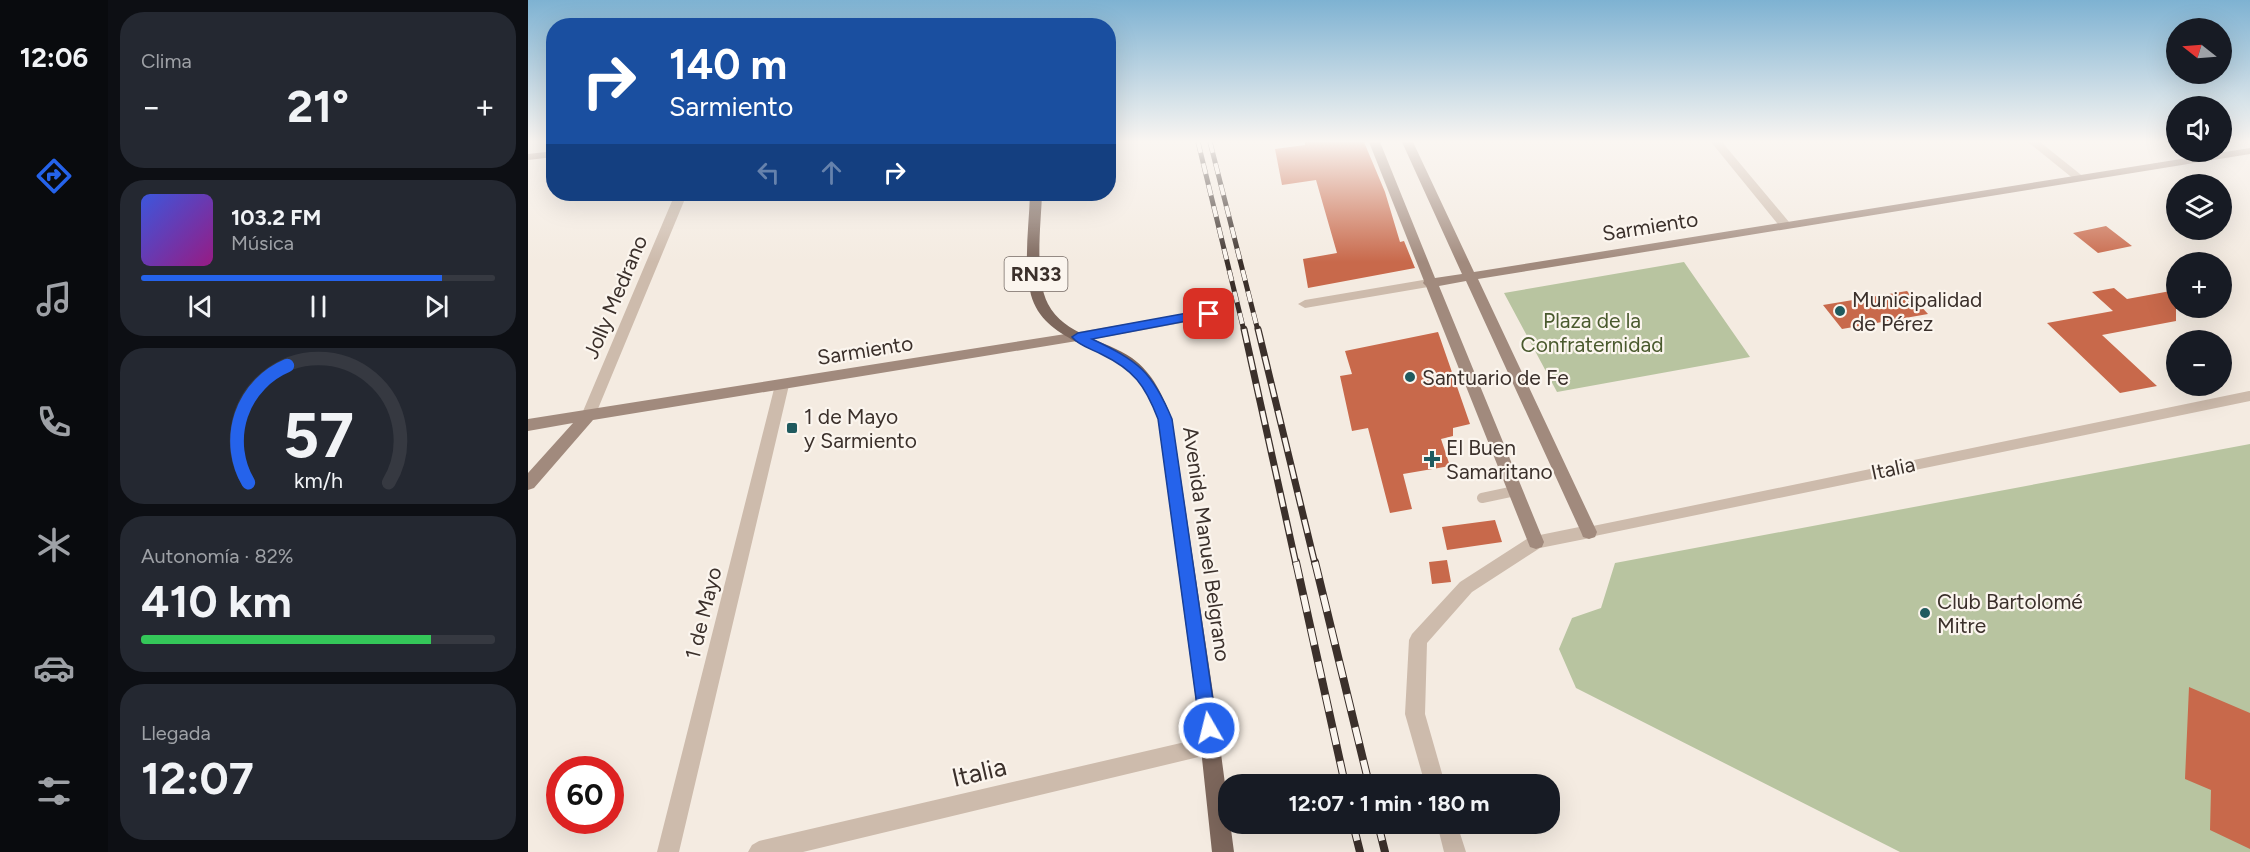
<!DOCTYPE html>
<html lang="es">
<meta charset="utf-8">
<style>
body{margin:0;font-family:Figtree,sans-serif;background:#242831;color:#f1f3f6;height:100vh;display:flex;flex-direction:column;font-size:22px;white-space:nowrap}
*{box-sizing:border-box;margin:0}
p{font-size:20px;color:#9ea1a6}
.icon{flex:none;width:33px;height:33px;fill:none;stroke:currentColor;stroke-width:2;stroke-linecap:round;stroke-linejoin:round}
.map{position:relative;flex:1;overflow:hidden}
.details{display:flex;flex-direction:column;gap:12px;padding:12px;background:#0d0f14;width:420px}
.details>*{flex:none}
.banner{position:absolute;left:18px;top:18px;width:570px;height:183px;border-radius:24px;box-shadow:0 6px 24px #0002;background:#1a4fa0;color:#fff;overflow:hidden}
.needle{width:39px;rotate:287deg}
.fabs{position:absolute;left:1638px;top:18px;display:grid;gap:12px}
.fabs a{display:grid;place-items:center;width:66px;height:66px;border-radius:50%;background:#171b24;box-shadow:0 6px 24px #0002;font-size:30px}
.speed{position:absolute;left:18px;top:756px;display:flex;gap:12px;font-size:30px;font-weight:700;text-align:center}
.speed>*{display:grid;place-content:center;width:78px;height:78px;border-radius:50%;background:#171b24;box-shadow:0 6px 24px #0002;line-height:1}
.speed .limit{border:9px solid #d22;background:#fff;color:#111}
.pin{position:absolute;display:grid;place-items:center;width:51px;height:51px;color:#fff;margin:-26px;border-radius:12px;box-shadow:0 3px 9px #0006}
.me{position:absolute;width:66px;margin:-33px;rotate:352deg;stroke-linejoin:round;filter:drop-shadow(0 0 4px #0008)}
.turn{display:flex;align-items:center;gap:21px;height:126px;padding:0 24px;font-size:27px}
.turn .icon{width:78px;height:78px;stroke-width:2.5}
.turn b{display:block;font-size:42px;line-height:51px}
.lanes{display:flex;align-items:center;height:57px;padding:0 24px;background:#0003;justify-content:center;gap:30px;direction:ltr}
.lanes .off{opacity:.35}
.big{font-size:45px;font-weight:700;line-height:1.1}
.details .card{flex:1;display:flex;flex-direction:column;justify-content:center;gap:9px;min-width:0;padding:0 21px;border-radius:24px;background:#242831}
.details .dial{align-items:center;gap:0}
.dial svg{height:156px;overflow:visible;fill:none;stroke:#363941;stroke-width:7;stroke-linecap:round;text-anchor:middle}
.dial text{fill:#f1f3f6;stroke:none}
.song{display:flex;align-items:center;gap:18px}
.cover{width:72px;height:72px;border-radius:9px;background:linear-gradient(135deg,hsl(230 70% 55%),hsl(310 70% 35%))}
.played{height:6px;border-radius:3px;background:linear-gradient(90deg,#2563eb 85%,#363941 85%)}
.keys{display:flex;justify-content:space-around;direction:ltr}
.heat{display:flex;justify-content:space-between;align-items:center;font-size:33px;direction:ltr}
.charge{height:9px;border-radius:4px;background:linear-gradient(90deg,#34c759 82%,#363941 0)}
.trip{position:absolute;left:690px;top:774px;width:342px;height:60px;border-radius:24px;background:#171b24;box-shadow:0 6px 24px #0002;font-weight:700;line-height:60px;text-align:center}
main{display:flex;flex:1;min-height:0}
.tabs{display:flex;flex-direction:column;width:108px;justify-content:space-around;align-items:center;background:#090b0e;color:#9ea1a6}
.tabs .icon{width:42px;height:42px}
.tabs .selected{color:#2563eb}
.tabs b{font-size:27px;color:#f1f3f6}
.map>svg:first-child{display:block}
.green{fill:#b8c4a0}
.building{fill:#c8694b}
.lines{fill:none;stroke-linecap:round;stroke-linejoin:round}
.lane{stroke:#cdbbac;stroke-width:10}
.street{fill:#cdbbac;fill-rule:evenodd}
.secondary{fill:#a18a7d;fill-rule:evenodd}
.primary{fill:#7d675c;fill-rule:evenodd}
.rail-far2-casing{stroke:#3b302b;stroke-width:5}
.rail-far1-casing{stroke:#3b302b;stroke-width:7}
.rail-casing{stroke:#3b302b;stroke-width:8}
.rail-far2{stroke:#fbf5ee;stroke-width:4;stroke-dasharray:11;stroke-linecap:butt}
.rail-far1{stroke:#fbf5ee;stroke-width:4.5;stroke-dasharray:14;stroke-linecap:butt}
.rail{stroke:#fbf5ee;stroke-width:6;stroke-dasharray:17;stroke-linecap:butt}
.route{fill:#2563eb;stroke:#184099;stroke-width:1.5}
.poi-dot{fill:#1f5a5e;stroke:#fbf5ee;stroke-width:2}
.labels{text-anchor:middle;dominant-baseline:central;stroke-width:4.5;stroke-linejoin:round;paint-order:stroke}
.shield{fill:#fbf5ee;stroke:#756b66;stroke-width:1.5}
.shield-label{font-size:20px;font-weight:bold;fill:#3b302b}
.street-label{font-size:21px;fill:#3b302b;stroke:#fbf5ee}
.poi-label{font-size:21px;fill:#3b302b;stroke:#fbf5ee;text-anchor:start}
.park-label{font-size:21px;fill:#4a5a2e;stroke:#fbf5ee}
.near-street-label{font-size:26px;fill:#3b302b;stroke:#fbf5ee}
</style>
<main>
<nav class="tabs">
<b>12:06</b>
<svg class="icon selected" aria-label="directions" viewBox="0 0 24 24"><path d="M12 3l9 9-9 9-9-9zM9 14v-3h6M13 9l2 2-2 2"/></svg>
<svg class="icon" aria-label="music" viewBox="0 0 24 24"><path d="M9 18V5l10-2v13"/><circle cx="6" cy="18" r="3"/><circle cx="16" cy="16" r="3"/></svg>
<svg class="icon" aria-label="phone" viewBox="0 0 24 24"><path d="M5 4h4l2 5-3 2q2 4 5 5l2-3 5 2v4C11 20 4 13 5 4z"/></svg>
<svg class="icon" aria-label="climate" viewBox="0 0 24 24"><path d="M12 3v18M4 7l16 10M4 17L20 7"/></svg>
<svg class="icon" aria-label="car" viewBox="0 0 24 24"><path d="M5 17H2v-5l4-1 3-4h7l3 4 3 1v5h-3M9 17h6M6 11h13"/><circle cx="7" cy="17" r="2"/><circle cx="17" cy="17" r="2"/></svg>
<svg class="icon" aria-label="filters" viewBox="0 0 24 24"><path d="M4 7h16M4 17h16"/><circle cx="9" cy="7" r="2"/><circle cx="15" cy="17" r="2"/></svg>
</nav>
<section class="details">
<div class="card"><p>Clima</p>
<div class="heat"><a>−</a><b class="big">21°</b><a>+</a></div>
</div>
<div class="card">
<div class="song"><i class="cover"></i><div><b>103.2 FM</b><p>Música</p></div></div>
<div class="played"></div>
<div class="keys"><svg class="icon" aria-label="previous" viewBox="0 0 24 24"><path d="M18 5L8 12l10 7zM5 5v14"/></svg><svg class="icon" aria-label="pause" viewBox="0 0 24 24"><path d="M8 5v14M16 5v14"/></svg><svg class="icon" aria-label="next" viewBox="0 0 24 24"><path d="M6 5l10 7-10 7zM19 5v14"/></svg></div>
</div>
<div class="card dial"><svg viewBox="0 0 100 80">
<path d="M14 69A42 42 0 1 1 86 69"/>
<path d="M14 69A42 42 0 0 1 34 9" stroke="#2563eb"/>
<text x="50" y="56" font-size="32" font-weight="700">57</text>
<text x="50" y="72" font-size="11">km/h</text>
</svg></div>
<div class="card"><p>Autonomía · 82%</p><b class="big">410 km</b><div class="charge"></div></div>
<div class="card"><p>Llegada</p><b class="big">12:07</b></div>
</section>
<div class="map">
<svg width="1722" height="852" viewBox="0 0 1722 852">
<rect width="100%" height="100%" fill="#f4ebe1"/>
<path class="green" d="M 1156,262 L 1222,357 L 1029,392 L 976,293 Z
M 1722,444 L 1722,852 L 1372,852 L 1048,688 L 1031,649 L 1044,618 L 1073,608 L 1087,563 Z"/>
<path class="building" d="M 777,142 L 836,142 L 857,192 L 872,242 L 876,241 L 887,268 L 780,288 L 775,259 L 809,253 L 788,180 L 754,185 L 747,149 L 777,145 Z
M 1578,226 L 1604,246 L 1570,253 L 1545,233 Z
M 1586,288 L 1599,299 L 1648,290 L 1648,321 L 1574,335 L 1629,386 L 1592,393 L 1519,323 L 1585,311 L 1564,292 Z
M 1379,291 L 1400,314 L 1314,329 L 1295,305 Z
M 910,332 L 942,424 L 925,428 L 925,436 L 913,439 L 922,466 L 875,474 L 884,509 L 862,513 L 840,428 L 824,431 L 812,376 L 824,374 L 817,351 Z
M 967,520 L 974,542 L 919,550 L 914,527 Z
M 919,560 L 923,582 L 904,584 L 901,562 Z
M 1661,687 L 1722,713 L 1722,849 L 1682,830 L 1683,790 L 1657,779 Z"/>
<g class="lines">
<path class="lane" d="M 954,498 L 987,491
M 1061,532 L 1722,396"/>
<path class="street" d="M 1183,142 L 1194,142 L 1261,222 L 1261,228 L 1253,228 Z
M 1500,142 L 1512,142 L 1557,178 L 1555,180 L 1547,180 Z
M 147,194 L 159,194 L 67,416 L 65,420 L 55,420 L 53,416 Z
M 901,279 L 907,283 L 906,286 L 777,308 L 770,304 L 777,300 Z
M 681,310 L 688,314 L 686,317 L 550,342 L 543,337 L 550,332 Z
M 254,380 L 261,385 L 151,852 L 129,852 L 247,385 Z
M 1061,525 L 1067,527 L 1069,532 L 1067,537 L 1012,548 L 944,592 L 899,643 L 897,714 L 917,784 L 897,784 L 877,714 L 881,640 L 884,634 L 932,582 L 1002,537 Z
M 683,736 L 690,738 L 693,745 L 690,752 L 683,754 L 275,852 L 220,852 L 224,845 L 231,841 Z
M 909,824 L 929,824 L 938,852 L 916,852 Z"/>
<path class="secondary" d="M 841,142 L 852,142 L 907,278 L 934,274 L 874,142 L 885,142 L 946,272 L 1722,148 L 1722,154 L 950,279 L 1069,532 L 1067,537 L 1061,539 L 1055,537 L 1053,532 L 938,281 L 911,286 L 1016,542 L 1014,547 L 1008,549 L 1002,547 L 1000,542 L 898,286 L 895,283 L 896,281 Z
M 26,151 L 26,157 L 0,160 L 0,154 Z
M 550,332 L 557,337 L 555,340 L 65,420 L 6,488 L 0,490 L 0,473 L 45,423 L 0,431 L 0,419 Z"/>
<path class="primary" d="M 502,194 L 514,194 C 513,224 506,277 520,304 C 536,335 578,340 604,358 C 625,373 635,396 644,419 L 685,693 L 706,852 L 684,852 L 667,693 L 630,419 C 623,403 618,387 605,375 C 575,345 516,342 503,295 C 495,263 501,227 502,194 Z"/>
<g class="rail-far2-casing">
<path id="rail-far2" d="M 670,142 L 716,331
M 682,142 L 730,331"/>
</g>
<g class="rail-far1-casing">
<path id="rail-far1" d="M 716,329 L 768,564
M 730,329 L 787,564"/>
</g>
<g class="rail-casing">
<path id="rail" d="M 768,562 L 817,784
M 787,562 L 841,784
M 825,824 L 832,852
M 850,824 L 857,852"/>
</g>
<use href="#rail-far2" class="rail-far2"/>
<use href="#rail-far1" class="rail-far1"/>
<use href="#rail" class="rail"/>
</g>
<linearGradient id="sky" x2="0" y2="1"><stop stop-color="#7eb2d2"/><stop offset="0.54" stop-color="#faf6f2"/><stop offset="1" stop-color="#faf6f2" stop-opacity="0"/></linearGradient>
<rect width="1722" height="262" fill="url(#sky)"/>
<path class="route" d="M 681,309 L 687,314 L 685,316 L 564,339 C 610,361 624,371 644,419 L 689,728 L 687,734 L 681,736 L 674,734 L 672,728 L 630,419 C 617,385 606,370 573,354 C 563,349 550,345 544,337 L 550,333 Z"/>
<g class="poi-dot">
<circle cx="1312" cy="311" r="6"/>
<circle cx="882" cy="377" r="6"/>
<rect x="258" y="422" width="12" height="12" rx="3"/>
<path d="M901 450h6v6h6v6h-6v6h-6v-6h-6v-6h6z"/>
<circle cx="1397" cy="613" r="6"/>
</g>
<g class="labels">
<rect class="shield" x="476.5" y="257" width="63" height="34" rx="4.5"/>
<g class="shield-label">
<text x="508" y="274">RN33</text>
</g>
<g class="street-label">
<text transform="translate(1122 226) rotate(-9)">Sarmiento</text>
<text transform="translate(87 297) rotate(-67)">Jolly Medrano</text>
<text transform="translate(337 350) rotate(-9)">Sarmiento</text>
<text transform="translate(1365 468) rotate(-12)">Italia</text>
<text transform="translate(679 544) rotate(82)">Avenida Manuel Belgrano</text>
<text transform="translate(175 613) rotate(-76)">1 de Mayo</text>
</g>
<g class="poi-label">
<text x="1324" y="299">Municipalidad<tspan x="1324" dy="24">de Pérez</tspan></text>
<text x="894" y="377">Santuario de Fe</text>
<text x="276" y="416">1 de Mayo<tspan x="276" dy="24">y Sarmiento</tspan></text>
<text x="918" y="447">El Buen<tspan x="918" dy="24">Samaritano</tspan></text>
<text x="1409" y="601">Club Bartolomé<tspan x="1409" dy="24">Mitre</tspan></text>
</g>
<g class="park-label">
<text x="1064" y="320">Plaza de la<tspan x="1064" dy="24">Confraternidad</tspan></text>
</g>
<g class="near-street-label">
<text transform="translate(451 772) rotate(-13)">Italia</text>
</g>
</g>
</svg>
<div class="fabs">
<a><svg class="needle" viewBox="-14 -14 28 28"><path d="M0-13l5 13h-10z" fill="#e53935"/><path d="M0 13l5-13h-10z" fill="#9ea1a6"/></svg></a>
<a><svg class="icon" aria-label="sound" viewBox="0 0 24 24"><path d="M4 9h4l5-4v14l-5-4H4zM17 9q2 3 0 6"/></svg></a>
<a><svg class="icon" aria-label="layers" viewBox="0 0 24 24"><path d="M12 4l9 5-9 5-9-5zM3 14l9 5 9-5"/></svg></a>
<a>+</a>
<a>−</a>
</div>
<div class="speed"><div class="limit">60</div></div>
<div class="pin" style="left:681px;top:314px;background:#d93025"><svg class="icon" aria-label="arrive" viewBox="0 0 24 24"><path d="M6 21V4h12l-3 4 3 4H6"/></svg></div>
<svg class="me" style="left:681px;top:728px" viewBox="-20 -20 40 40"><circle r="17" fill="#2563eb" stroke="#fff" stroke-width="3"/><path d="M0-11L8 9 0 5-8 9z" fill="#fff"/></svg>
<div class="trip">12:07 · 1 min · 180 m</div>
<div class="banner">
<div class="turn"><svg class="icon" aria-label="right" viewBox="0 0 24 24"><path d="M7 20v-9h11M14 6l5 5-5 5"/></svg><div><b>140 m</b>Sarmiento</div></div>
<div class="lanes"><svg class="icon off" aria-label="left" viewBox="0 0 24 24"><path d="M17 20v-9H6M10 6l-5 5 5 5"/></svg><svg class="icon off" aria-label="ahead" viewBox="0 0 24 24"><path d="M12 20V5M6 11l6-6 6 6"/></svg><svg class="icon" aria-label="right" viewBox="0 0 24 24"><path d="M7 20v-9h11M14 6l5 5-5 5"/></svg></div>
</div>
</div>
</main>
